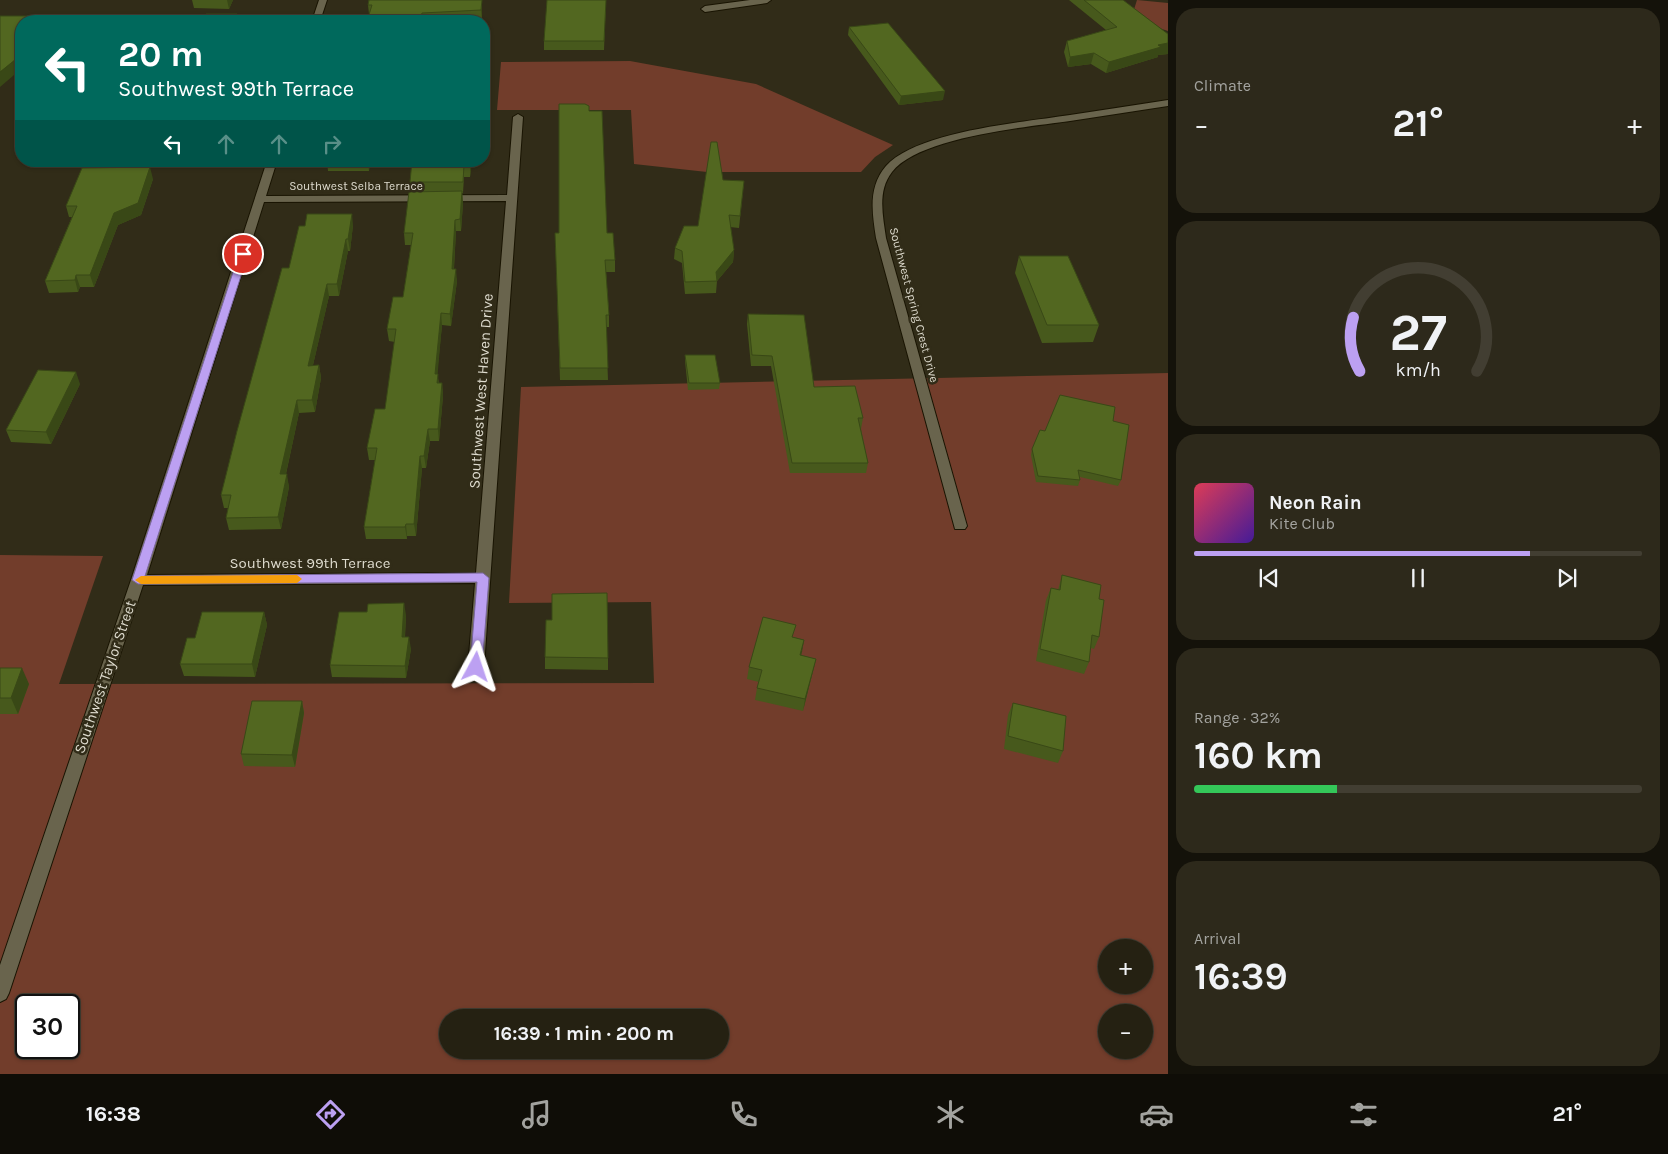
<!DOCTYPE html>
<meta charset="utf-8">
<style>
body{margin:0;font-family:Karla,sans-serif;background:#2d291b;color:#f1f3f6;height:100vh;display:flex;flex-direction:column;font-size:19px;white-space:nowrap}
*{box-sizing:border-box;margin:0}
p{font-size:16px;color:#a3a39f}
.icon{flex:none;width:28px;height:28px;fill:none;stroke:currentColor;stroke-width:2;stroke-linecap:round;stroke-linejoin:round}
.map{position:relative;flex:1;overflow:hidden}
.panel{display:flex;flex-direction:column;gap:8px;padding:8px;background:#14120a;width:500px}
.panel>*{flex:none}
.guide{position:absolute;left:15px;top:15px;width:475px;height:152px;border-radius:20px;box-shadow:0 1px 4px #0004,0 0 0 1px #423e32;background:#00695c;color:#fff;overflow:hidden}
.fabs{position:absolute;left:1098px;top:939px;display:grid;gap:10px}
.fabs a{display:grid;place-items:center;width:55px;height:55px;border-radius:50%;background:#252112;box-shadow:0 1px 4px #0004,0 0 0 1px #423e32;font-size:25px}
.speed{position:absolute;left:15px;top:994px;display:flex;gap:10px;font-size:25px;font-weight:700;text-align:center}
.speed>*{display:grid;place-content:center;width:65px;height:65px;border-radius:50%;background:#252112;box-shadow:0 1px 4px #0004,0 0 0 1px #423e32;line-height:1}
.speed .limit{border:2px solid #111;border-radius:8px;background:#fff;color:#111}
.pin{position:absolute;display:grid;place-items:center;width:42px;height:42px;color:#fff;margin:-21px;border:2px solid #fff;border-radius:50%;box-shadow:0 1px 5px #0007}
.me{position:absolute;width:55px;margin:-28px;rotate:5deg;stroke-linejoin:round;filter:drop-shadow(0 0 4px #0008)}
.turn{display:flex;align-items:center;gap:18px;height:105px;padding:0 20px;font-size:22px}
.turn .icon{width:65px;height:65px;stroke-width:2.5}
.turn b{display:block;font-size:35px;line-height:42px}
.lanes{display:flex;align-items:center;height:48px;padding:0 20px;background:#0003;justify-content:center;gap:25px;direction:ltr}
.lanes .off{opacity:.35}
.big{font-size:38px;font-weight:700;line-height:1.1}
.panel .widget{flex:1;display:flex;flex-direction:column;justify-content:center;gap:8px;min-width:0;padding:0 18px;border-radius:20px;background:#2d291b}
.panel .dial{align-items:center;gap:0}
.dial svg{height:130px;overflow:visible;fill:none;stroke:#423e32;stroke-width:7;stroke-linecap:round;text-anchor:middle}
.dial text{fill:#f1f3f6;stroke:none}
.song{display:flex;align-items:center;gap:15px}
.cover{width:60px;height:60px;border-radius:8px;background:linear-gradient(135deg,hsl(350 70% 55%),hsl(260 70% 35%))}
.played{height:5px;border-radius:2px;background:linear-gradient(90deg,#bca0f2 75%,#423e32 75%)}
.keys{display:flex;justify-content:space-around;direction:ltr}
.heat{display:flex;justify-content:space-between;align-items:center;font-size:28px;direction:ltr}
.charge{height:8px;border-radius:4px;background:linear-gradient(90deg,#34c759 32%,#423e32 0)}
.trip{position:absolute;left:439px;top:1009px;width:290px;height:50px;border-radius:25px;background:#252112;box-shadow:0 1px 4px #0004,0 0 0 1px #423e32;font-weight:700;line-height:50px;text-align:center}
.dock{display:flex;height:80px;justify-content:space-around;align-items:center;background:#0f0d07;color:#a3a39f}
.dock .icon{width:35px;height:35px}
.dock .active{color:#bca0f2}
.dock b{font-size:22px;color:#f1f3f6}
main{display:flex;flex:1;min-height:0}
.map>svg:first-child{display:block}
.green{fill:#723d2b;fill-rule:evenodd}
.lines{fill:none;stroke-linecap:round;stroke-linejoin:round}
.minor-casing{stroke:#191402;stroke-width:2}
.minor{fill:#69644d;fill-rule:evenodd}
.wall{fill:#47591c}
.shaded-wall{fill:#394816}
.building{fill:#526720;stroke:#394816}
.route{fill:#bca0f2;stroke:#7a689d}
.slow{fill:#f59e0b}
.labels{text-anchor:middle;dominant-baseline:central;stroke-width:5;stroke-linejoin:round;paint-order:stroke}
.far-street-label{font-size:12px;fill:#dedbce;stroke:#312c18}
.street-label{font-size:15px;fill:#dedbce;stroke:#312c18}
</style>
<main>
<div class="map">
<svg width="1168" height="1074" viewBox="0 0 1168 1074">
<rect width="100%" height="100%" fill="#312c18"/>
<path class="green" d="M 1137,0 L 1168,3 L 1168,31 L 1131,19 Z
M 630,61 L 756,84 L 893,145 L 875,157 L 861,172 L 707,172 L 634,164 L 631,110 L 497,110 L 501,62 Z
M 1168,373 L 1168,1074 L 0,1074 L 0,555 L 103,556 L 59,684 L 654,683 L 651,602 L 509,603 L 521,387 ZM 1106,948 L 1144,948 L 1144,985 L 1106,985 ZM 26,1005 L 69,1005 L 69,1048 L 26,1048 ZM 1106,1012 L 1144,1012 L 1144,1050 L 1106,1050 ZM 448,1018 L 720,1018 L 720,1050 L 448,1050 Z"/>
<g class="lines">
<g class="minor-casing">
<path id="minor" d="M 319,0 L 327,0 L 320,21 L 312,21 Z
M 750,0 L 771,0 L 767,3 L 705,12 L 701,9 L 705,6 Z
M 1168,100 L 1168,106 C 1135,111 1103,116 1070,121 C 1027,127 919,137 892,172 C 877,191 883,216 886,238 L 967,526 L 965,529 L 955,529 L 876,238 C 872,212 868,187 886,166 C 917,131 1025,122 1070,115 C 1103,110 1136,105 1168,100 Z
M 518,114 L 523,117 L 484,667 L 481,671 L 476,673 L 471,671 L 468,667 L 475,583 L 143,585 L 9,993 L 6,999 L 0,1002 L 0,965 L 131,580 L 267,161 L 277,161 L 266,196 L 507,195 L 513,117 ZM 506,201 L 476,573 L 147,575 L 264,202 Z"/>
</g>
<use href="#minor" class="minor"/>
</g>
<path class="wall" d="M 192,0 L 233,0 L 229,9 L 194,8 Z
M 369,0 L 482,0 L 482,20 L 463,21 L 367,21 L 369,14 L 368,5 Z
M 606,0 L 604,50 L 544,50 L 544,41 Z
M 1069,0 L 1123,0 L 1168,34 L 1168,54 L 1158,55 L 1158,57 L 1106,73 L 1091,64 L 1068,67 L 1064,52 L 1067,41 L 1106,30 Z
M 849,27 L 943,100 L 899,105 L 848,35 Z
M 589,111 L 607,233 L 615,260 L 615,272 L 606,272 L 609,315 L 609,327 L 606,327 L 608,380 L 560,380 L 555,233 L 559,233 Z
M 327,161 L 370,161 L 369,171 L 328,171 Z
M 472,161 L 470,177 L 464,177 L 463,193 L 462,193 L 463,203 L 461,231 L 456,231 L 454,269 L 457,281 L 451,326 L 442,325 L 437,374 L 439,383 L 442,383 L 443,396 L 439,441 L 430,441 L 426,468 L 422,468 L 416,536 L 407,536 L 407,539 L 366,539 L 364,527 L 375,460 L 369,460 L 367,448 L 385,409 L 395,342 L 389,341 L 387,329 L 403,297 L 411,245 L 405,245 L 404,233 L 411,192 L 410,182 Z
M 153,179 L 141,215 L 118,225 L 94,287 L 80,287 L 78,292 L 49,293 L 45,281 L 72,217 L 69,217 L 66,206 Z
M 723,180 L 744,181 L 739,228 L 730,227 L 734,250 L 733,262 L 717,281 L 716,293 L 685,294 L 682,263 L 674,259 L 675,248 L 698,226 Z
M 353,225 L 350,251 L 348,251 L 339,296 L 329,296 L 313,365 L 319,365 L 321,378 L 315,412 L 299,413 L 286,474 L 289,487 L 281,529 L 229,530 L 226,518 L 228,508 L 224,508 L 221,495 L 289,268 L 305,226 Z
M 1019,256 L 1099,325 L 1093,342 L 1042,343 L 1015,273 Z
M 748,314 L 814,387 L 863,418 L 861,429 L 868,463 L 866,473 L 790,473 L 771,366 L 751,366 L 747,324 Z
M 685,355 L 720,383 L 719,389 L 688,390 L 685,361 Z
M 80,384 L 51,444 L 11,442 L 6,430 Z
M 1113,421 L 1121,480 L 1118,486 L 1080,477 L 1080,480 L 1078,486 L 1036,482 L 1031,455 L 1032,449 L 1045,431 Z
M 1062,575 L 1099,599 L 1099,637 L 1094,649 L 1091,648 L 1089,662 L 1084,674 L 1036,661 L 1046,600 L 1051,588 L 1058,590 Z
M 264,612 L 267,625 L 255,677 L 184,676 L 180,664 L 195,638 Z
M 406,615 L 405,637 L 411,649 L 406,678 L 332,677 L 330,665 Z
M 794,637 L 804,640 L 801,655 L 816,659 L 803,711 L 755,700 L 757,688 L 759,682 L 747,679 L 749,667 Z
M 545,657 L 608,658 L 608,670 L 545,669 Z
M 0,668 L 29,684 L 18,714 L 0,714 Z
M 302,701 L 304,713 L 295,767 L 244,766 L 241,754 Z
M 1013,703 L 1063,751 L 1058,763 L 1004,749 L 1008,715 Z"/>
<path class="shaded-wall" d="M 227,0 L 233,0 L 229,9 Z
M 482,0 L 482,20 L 481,10 Z
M 237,14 L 238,21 L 234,20 Z
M 1168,43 L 1168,54 L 1158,55 L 1158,57 L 1106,73 L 1109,62 L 1158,45 Z
M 1094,53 L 1091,64 L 1068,67 L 1070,57 Z
M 21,55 L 21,69 L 0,87 L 0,72 Z
M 945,91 L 943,100 L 899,105 L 901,96 Z
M 368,161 L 370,161 L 369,171 Z
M 470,161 L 472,161 L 470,177 Z
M 150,167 L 153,179 L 141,215 L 118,225 L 94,287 L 90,275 L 114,213 Z
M 462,191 L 463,203 L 461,231 L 460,219 Z
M 352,214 L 353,225 L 350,251 L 348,239 Z
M 455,220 L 456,231 L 453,281 L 452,269 Z
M 346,239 L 348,251 L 339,296 L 337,284 Z
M 734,250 L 733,262 L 717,281 L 716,272 Z
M 456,269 L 457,281 L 451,326 L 450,314 Z
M 76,275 L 80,287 L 78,292 L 75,280 Z
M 327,284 L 329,296 L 310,378 L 308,366 Z
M 441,313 L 442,325 L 437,381 L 438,374 L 439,386 L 438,396 L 435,374 Z
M 319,365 L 321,378 L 315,412 L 312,400 Z
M 76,372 L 80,384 L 51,444 L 46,432 Z
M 442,383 L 443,396 L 439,441 L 438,429 Z
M 297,400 L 299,413 L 283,487 L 280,474 Z
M 428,429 L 430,441 L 426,468 L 424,456 Z
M 420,456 L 422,468 L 416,536 L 414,524 Z
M 287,474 L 289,487 L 281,529 L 278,517 Z
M 406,524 L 407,536 L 407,539 L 405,527 Z
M 404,603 L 406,615 L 404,649 L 402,637 Z
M 264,612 L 267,625 L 255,677 L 252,664 Z
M 409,637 L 411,649 L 406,678 L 405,666 Z
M 804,640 L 802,652 L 798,667 L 800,655 Z
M 816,659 L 803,711 L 805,699 Z
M 22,668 L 29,684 L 18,714 L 11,698 Z
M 302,701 L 304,713 L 295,767 L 292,755 Z"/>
<path class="building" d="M 369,0 L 482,0 L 481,10 L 422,13 L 420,20 L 415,20 L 415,21 L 367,21 L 372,5 L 368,5 Z
M 547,0 L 606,0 L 604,41 L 544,41 Z
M 1084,0 L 1123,0 L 1168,34 L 1168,43 L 1158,45 L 1161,47 L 1109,62 L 1094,53 L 1070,57 L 1067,41 L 1117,27 Z
M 206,14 L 237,14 L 234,20 L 240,20 L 240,21 L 202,21 Z
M 0,16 L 34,16 L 31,20 L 65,20 L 64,21 L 21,21 L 21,55 L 0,72 Z
M 888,23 L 945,91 L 901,96 L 849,27 Z
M 559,104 L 585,104 L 589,106 L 589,111 L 602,111 L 607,233 L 613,233 L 615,260 L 605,260 L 609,315 L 606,315 L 608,368 L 560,368 L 555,233 L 559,233 Z
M 711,142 L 717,142 L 723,180 L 744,181 L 740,216 L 729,215 L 734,250 L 716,272 L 717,281 L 685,282 L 682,251 L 675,248 L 684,226 L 698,226 Z
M 412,161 L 470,161 L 470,165 L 464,165 L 463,182 L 410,182 Z
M 150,167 L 138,203 L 114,213 L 90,275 L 76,275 L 75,280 L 45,281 L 77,206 L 66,206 L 82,168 Z
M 462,191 L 460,219 L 455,220 L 452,269 L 456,269 L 450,314 L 441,313 L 435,374 L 438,374 L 437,383 L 442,383 L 438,429 L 428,429 L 424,456 L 420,456 L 414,524 L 406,524 L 405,527 L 364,527 L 377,448 L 367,448 L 375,409 L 385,409 L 396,329 L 387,329 L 393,297 L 403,297 L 413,233 L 404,233 L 409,192 Z
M 307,214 L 352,214 L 348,239 L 346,239 L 337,284 L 327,284 L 308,366 L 319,365 L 312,400 L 297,400 L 280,474 L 287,474 L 278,517 L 226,518 L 231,495 L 221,495 L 237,431 L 282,268 L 289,268 L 299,226 L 305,226 Z
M 1019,256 L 1068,256 L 1099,325 L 1047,325 Z
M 748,314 L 804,315 L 814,387 L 855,386 L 863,418 L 858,418 L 868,463 L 792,463 L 772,356 L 752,355 Z
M 685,355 L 715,355 L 720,383 L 689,383 Z
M 38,370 L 76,372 L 46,432 L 6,430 Z
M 1060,395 L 1115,407 L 1113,421 L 1129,425 L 1121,480 L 1078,470 L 1080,480 L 1038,476 L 1032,449 L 1040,430 L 1045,431 Z
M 1062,575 L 1101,585 L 1099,599 L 1104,600 L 1099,637 L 1092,635 L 1089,662 L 1040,649 L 1051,588 L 1060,590 Z
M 607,593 L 608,658 L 545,657 L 546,620 L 552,620 L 552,594 Z
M 404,603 L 402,637 L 409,637 L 405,666 L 330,665 L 339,612 L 367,612 L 368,604 Z
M 202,612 L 264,612 L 252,664 L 180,664 L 187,638 L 195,638 Z
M 763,617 L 796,625 L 792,637 L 804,640 L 800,655 L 816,659 L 805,699 L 757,688 L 762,670 L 749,667 Z
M 0,668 L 22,668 L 11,698 L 0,698 Z
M 252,701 L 302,701 L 292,755 L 241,754 Z
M 1013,703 L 1066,716 L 1063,751 L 1008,736 Z"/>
<path class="route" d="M 243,251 L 248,254 L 145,576 L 483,573 L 489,578 L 482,667 L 480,670 L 471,670 L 470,667 L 477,582 L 138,584 L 132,580 L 239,254 Z"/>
<path class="slow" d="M 297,575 L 302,579 L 297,583 L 141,584 L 135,580 L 141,576 Z"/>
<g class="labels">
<g class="far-street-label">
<text x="356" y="186">Southwest Selba Terrace</text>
<text transform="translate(914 305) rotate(75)">Southwest Spring Crest Drive</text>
</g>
<g class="street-label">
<text transform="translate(481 391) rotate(-86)">Southwest West Haven Drive</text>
<text x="310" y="563">Southwest 99th Terrace</text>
<text transform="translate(105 677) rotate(-71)">Southwest Taylor Street</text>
</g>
</g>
</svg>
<div class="fabs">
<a>+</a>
<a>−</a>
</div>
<div class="speed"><div class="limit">30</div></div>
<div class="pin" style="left:243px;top:254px;background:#d93025"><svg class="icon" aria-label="arrive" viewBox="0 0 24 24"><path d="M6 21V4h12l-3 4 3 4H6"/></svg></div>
<svg class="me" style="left:476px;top:667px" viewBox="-20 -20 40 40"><path d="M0-17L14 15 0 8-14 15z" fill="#bca0f2" stroke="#fff" stroke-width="4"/></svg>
<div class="trip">16:39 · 1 min · 200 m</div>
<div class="guide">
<div class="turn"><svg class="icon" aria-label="left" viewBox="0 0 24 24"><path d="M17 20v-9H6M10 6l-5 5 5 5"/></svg><div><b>20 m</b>Southwest 99th Terrace</div></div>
<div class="lanes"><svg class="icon" aria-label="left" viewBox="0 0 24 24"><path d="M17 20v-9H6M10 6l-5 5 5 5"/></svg><svg class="icon off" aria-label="ahead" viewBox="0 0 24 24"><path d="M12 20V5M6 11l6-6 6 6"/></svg><svg class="icon off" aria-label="ahead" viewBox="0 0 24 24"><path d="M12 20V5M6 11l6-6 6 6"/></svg><svg class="icon off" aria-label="right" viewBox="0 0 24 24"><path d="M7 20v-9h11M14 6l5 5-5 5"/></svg></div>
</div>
</div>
<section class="panel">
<div class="widget"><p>Climate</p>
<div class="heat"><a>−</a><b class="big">21°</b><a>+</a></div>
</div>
<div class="widget dial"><svg viewBox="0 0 100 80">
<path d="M14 69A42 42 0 1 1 86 69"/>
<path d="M14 69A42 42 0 0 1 10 36" stroke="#bca0f2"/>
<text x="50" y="56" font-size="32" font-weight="700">27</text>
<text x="50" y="72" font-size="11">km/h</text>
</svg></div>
<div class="widget">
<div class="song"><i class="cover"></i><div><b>Neon Rain</b><p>Kite Club</p></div></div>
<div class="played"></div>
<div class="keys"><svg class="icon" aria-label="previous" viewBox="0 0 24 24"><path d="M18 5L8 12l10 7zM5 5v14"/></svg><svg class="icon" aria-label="pause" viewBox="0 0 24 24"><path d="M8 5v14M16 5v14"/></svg><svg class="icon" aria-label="next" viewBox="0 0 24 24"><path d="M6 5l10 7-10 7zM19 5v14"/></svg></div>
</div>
<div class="widget"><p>Range · 32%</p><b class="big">160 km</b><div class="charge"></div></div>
<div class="widget"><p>Arrival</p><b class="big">16:39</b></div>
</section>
</main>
<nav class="dock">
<b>16:38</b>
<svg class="icon active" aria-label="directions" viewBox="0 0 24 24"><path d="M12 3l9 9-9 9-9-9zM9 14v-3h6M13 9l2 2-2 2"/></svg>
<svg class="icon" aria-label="music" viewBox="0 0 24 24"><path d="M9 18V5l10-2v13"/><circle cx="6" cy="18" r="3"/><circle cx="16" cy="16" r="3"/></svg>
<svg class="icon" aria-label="phone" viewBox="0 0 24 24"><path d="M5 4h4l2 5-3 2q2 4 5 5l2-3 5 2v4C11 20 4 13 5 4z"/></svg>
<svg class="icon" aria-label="climate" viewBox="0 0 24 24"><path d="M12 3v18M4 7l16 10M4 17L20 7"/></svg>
<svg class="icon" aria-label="car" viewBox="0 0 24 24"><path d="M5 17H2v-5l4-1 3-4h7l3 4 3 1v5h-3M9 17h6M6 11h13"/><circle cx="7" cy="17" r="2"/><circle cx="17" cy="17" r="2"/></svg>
<svg class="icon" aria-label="filters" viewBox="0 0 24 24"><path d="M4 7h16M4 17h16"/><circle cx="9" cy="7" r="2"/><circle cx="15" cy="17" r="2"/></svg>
<b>21°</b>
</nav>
